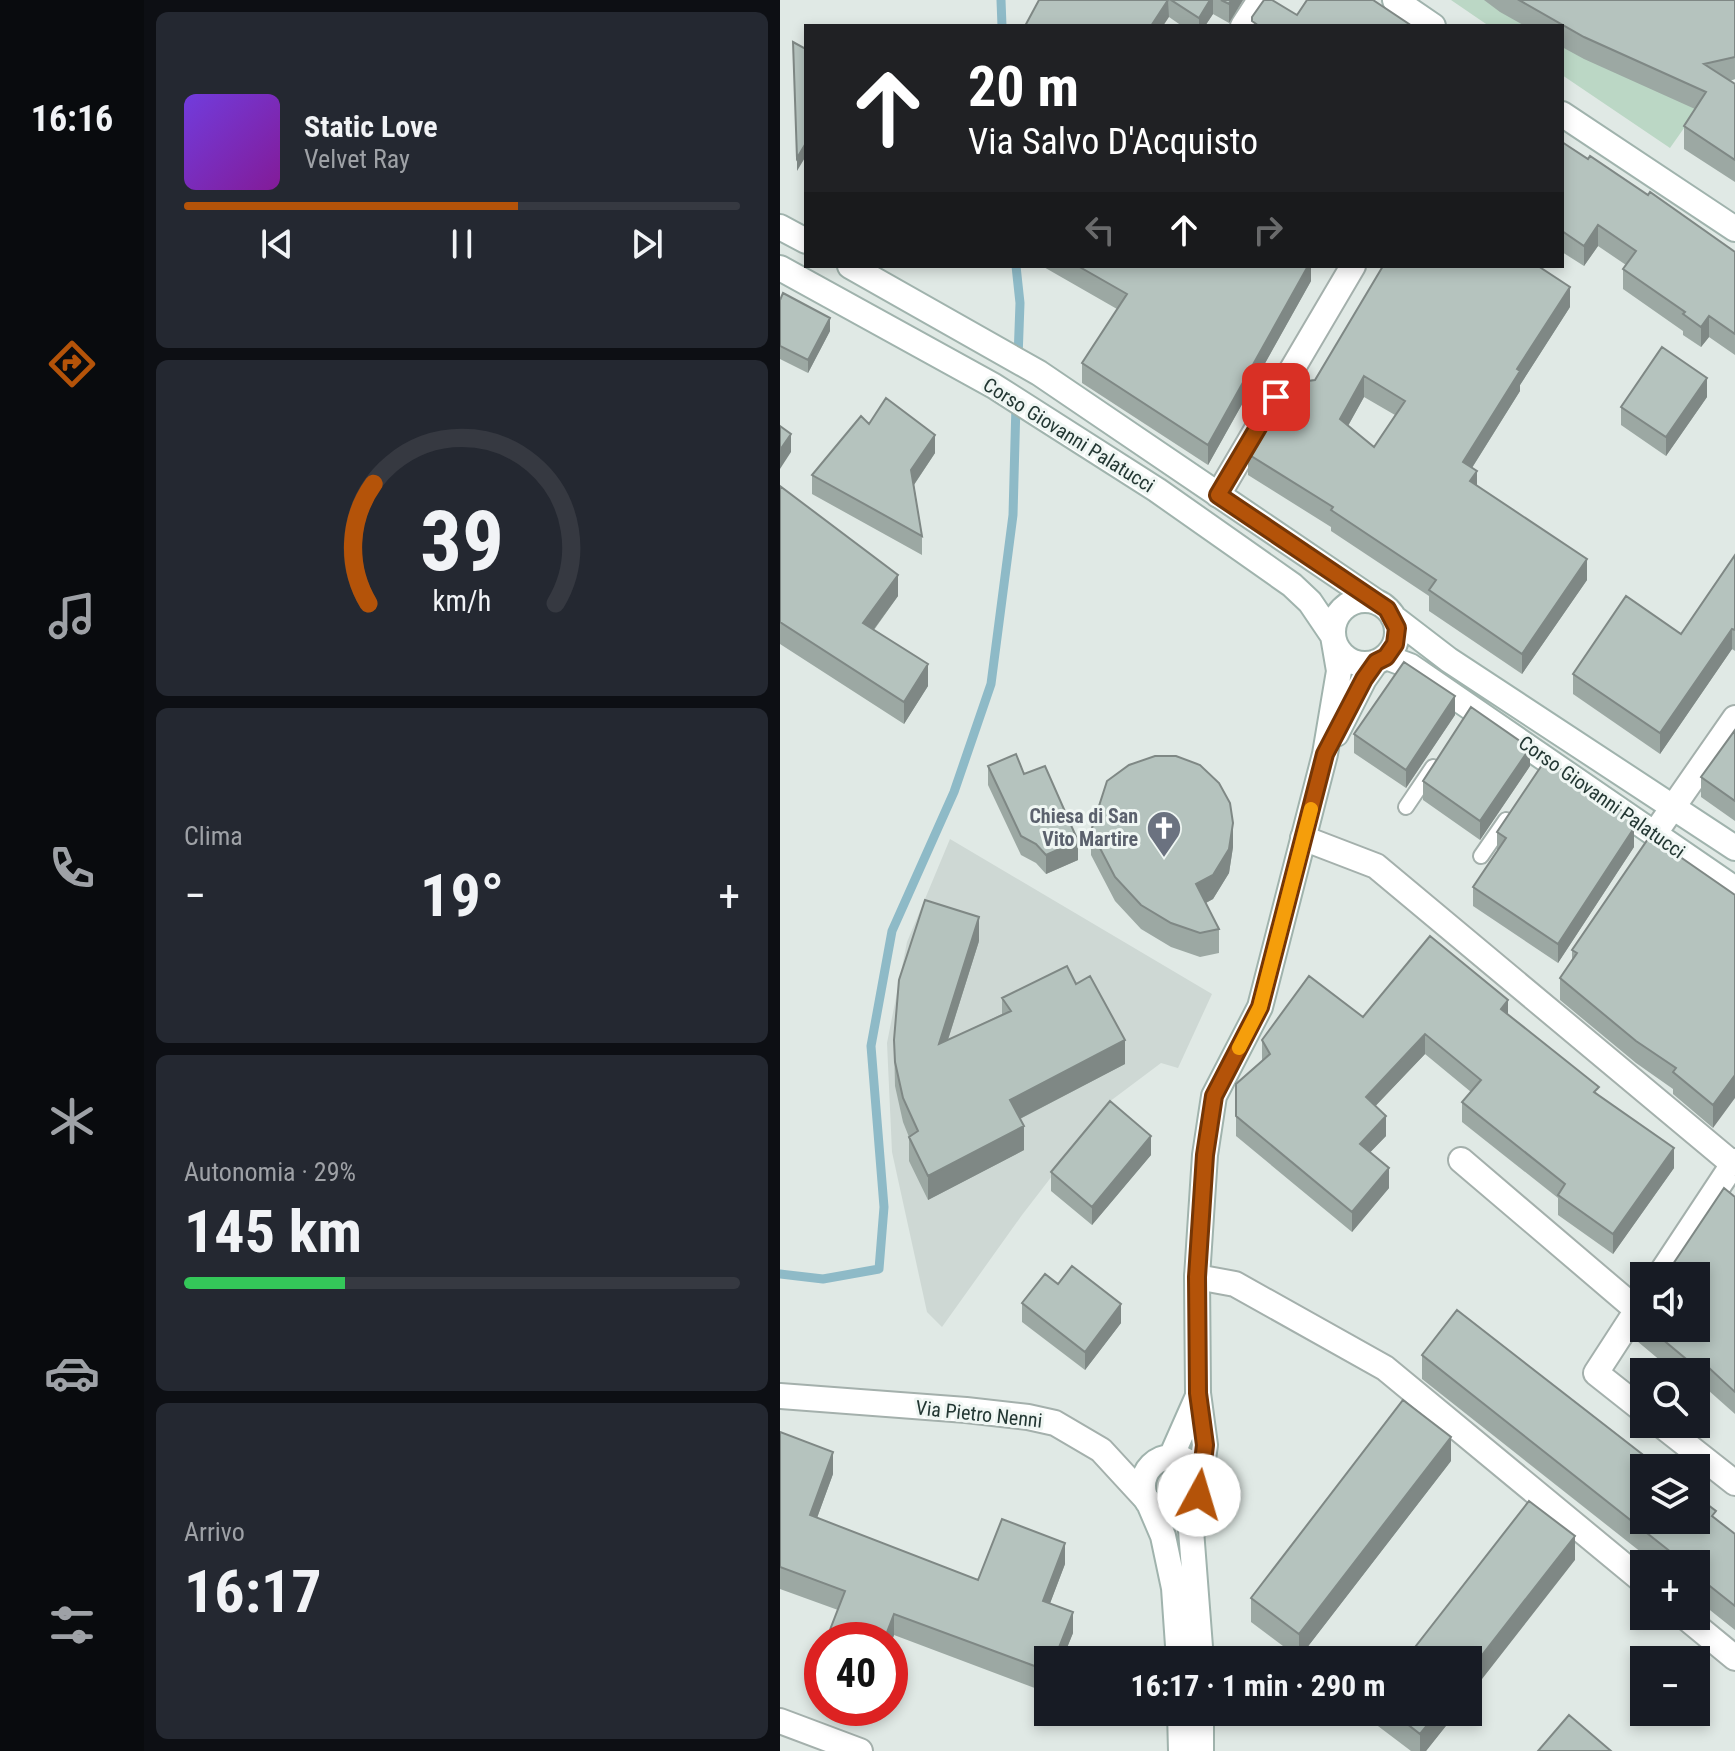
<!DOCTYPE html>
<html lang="it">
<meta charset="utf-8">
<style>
body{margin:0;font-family:"Roboto Condensed",sans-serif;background:#242831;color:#f1f3f6;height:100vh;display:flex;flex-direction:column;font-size:30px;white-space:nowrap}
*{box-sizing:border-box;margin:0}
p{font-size:26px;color:#9ea1a6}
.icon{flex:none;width:44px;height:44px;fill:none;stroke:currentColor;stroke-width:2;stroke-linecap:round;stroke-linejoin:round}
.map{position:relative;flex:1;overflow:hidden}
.drawer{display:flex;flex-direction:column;gap:12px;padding:12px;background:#0d0f14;width:636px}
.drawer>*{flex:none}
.banner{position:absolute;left:24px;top:24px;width:760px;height:244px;border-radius:0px;box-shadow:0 4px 12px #0003;background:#202124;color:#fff;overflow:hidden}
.controls{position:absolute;left:850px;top:1262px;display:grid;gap:16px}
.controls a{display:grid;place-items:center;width:80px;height:80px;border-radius:0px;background:#171b24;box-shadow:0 4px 12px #0003;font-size:40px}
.speed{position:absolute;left:24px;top:1622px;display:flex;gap:16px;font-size:40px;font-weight:700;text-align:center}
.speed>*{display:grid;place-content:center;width:104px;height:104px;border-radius:50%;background:#171b24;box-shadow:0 4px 12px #0003;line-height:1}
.speed .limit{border:12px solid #d22;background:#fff;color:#111}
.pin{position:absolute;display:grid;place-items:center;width:68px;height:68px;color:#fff;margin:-34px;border-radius:16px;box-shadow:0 4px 12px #0006}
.me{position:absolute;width:88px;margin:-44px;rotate:6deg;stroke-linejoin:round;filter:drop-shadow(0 0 6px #0008)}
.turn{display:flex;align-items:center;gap:28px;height:168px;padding:0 32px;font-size:36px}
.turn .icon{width:104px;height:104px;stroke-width:2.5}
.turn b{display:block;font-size:56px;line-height:68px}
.lanes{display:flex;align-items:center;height:76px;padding:0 32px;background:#0003;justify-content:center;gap:40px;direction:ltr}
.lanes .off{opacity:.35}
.big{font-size:60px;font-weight:700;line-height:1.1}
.drawer .card{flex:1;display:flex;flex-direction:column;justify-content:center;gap:12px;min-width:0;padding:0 28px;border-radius:12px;background:#242831}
.drawer .dial{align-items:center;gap:0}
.dial svg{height:208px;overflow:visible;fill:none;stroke:#363941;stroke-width:7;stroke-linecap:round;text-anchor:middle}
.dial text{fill:#f1f3f6;stroke:none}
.song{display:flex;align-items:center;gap:24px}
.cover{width:96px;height:96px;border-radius:12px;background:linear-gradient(135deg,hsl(260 70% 55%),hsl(290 70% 35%))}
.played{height:8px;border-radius:4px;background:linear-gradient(90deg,#b45309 60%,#363941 60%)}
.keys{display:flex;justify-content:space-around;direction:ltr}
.heat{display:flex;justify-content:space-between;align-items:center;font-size:44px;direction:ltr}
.charge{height:12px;border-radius:6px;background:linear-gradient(90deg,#34c759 29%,#363941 0)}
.trip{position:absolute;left:254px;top:1646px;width:448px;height:80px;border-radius:0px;background:#171b24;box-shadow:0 4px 12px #0003;font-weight:700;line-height:80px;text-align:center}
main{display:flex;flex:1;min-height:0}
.tabs{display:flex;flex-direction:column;width:144px;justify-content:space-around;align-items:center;background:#090b0e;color:#9ea1a6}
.tabs .icon{width:56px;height:56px}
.tabs .on{color:#b45309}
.tabs b{font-size:36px;color:#f1f3f6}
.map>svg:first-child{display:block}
.built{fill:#ced8d4}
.green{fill:#bbd7c5}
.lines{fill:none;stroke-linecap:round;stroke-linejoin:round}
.stream{stroke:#8ebac7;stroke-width:9}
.lane-casing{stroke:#a4b0ac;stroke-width:18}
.street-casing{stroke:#a4b0ac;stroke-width:28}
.secondary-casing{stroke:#a0b3ad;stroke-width:28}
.lane{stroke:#fff;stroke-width:14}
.street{stroke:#fff;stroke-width:24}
.secondary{stroke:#fff;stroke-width:24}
.wall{fill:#9ca8a3;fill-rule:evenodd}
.shaded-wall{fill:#7f8885}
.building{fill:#b5c3be;stroke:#7f8885;stroke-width:2;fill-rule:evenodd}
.route-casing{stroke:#753606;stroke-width:20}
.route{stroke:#b45309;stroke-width:14}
.slow{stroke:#f59e0b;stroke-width:14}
.labels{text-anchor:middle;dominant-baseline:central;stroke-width:6;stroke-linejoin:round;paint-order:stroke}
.street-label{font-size:20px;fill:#233733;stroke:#eff6f3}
.worship-label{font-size:20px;font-weight:bold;fill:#5b616d;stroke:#eff6f3;text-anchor:end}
</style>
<main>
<nav class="tabs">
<b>16:16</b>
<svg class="icon on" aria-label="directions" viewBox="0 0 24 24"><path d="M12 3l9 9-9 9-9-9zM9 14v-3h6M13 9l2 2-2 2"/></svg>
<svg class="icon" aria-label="music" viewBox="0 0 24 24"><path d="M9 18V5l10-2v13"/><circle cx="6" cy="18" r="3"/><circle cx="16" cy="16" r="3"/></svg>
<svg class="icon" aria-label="phone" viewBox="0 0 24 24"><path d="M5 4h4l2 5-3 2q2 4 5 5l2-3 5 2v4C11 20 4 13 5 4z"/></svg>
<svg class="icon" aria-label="climate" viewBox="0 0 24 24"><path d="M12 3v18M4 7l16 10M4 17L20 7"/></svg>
<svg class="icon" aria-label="car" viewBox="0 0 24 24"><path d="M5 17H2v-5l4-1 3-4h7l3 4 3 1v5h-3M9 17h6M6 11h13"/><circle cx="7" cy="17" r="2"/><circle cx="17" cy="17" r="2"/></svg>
<svg class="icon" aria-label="filters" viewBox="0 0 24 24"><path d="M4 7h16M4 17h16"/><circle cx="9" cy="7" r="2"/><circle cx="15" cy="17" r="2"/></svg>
</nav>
<section class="drawer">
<div class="card">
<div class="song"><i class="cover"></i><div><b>Static Love</b><p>Velvet Ray</p></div></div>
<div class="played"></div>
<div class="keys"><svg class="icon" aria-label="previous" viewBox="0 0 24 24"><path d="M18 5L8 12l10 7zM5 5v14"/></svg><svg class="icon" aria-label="pause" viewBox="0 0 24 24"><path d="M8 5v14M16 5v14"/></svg><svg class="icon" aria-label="next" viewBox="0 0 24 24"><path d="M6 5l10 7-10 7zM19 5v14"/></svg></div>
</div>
<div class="card dial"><svg viewBox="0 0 100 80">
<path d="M14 69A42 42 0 1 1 86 69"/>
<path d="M14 69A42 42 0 0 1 16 23" stroke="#b45309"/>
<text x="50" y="56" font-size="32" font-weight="700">39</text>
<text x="50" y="72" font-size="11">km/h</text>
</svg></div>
<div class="card"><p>Clima</p>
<div class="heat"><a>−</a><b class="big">19°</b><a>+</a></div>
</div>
<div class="card"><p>Autonomia · 29%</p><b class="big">145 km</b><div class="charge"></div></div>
<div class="card"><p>Arrivo</p><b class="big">16:17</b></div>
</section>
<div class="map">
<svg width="955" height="1751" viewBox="0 0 955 1751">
<rect width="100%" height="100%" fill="#e0e9e5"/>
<path class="built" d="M 170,839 L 432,994 L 398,1068 L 381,1063 L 329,1102 L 242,1215 L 162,1327 L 147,1312 L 112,1152 L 107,1043 L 127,942 Z"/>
<path class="green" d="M 671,0 L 955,0 L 955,79 L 935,84 L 890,148 L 782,75 L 782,26 L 709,26 Z"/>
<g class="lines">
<path class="stream" d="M 221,0 L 222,26
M 236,266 L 240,303 L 238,358
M 0,1274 L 43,1279 L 99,1269 L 104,1207 L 91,1046 L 112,931 L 174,792 L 211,684 L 233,515 L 236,404"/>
<g class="lane-casing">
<path id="lane" d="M 626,807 L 653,767
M 701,856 L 726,820"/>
</g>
<g class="street-casing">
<path id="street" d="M 463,26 L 480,0
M 438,495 L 573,266
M 875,833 L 955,718
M 523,838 L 596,866 L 953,1164
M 681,1160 L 857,1310
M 879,1276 L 955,1161
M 417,1277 L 455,1284 L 605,1368 L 864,1582
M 864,1299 L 816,1373 L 864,1411
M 0,1396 L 186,1410 L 248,1417 L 275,1423 L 321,1450 L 368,1501
M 880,1424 L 955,1483
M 904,1616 L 955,1658
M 0,1721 L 80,1751"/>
</g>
<g class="secondary-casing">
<path id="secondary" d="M 615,0 L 653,26
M 782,114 L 955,229
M 0,227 L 26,241
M 70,266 L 259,373 L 598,603
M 0,268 L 214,386 L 377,490 L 512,585 L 530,602 L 553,636 L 559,671 L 545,754 L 480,1007 L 434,1096 L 425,1155 L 417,1277 L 418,1393 L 425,1445 L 420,1480
M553 632a32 32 0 1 1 64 0a32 32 0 1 1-64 0Z
M 613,617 L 669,660 L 955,848
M 606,657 L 630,666 L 955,889
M 556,734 L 584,679 L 596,662
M 391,1457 L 418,1396
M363 1486a29 29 0 1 1 58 0a29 29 0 1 1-58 0Z
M 368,1501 L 383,1536 L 394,1588 L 399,1660
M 416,1502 L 411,1530 L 421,1660
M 400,1712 L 401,1751
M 421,1751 L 421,1712"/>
</g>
<use href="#lane" class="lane"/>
<use href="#street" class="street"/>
<use href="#secondary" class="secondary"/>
</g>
<path class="wall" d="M 259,0 L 463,0 L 449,23 L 433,14 L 425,26 L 402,26 L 389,17 Z
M 704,0 L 955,0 L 955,79 L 950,81 L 955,84 L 955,182 L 904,149 L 904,126 L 915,109 L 804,59 L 782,47 L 782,26 L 745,26 L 720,12 Z
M 782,142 L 955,252 L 955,355 L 929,337 L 921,347 L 903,335 L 903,331 L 843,289 L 843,269 L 846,265 L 818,246 L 804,266 L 782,252 Z
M 262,266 L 531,266 L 531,281 L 428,465 L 302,383 L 302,363 L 337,309 Z
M 0,300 L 50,331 L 28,373 L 0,359 Z
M 790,307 L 740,385 L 740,391 L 692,468 L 697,486 L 807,580 L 742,674 L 649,611 L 649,596 L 551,531 L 551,527 L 468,475 L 468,454 L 535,380 ZM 584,397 L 615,415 L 594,447 L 568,426 Z
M 927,397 L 886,456 L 841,425 L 841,407 Z
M 89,424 L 155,453 L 134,485 L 142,536 L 142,555 L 32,494 L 32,475 Z
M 0,486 L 118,596 L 94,630 L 148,686 L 124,724 L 0,644 Z
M 955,555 L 955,651 L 952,649 L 880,754 L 793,694 L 793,674 L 901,634 Z
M 675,715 L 626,788 L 574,753 L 574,734 Z
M 955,730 L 955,821 L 921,797 L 921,777 Z
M 208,766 L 244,774 L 298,860 L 266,874 L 256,863 L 241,855 L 208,785 Z
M 750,766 L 700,840 L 643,800 L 643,781 Z
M 854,819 L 854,847 L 778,963 L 693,906 L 693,887 L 717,851 L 717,832 Z
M 311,831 L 453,847 L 449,873 L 433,899 L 426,903 L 439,929 L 439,953 L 420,957 L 391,947 L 361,929 L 335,901 L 311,855 Z
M 955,895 L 933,1128 L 893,1094 L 893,1089 L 856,1063 L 780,1000 L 780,978 L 792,961 L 792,950 Z
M 199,941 L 168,1040 L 222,1014 L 222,998 L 296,984 L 345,1064 L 240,1119 L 244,1150 L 148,1200 L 129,1161 L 129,1137 L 123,1122 L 115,1086 L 114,1040 Z
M 728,1014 L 819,1095 L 894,1168 L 833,1254 L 778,1215 L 778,1198 L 682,1122 L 682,1102 L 691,1092 L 645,1054 L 595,1106 L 606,1136 L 590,1152 L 609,1188 L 572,1232 L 456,1136 L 456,1084 L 482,1061 L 482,1040 L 583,1017 Z
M 371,1155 L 312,1225 L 271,1191 L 271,1172 Z
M 955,1197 L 955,1414 L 928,1390 L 923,1396 L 916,1390 L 916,1372 L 894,1372 L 857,1341 L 857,1318 L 864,1308 L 864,1328 L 916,1328 Z
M 278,1284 L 341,1323 L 305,1370 L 242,1322 L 242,1303 Z
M 642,1355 L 936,1519 L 955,1534 L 955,1630 L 916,1599 L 916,1564 L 876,1564 L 642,1379 Z
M 0,1432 L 53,1474 L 37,1518 L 198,1580 L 285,1564 L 270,1603 L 293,1633 L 282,1660 L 268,1660 L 268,1693 L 114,1635 L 110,1646 L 110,1640 L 58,1610 L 0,1589 Z
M 671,1461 L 519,1658 L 471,1622 L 471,1598 Z
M 42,1649 L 42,1686 L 37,1684 L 37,1662 Z
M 594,1712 L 677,1712 L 646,1751 L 631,1751 L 594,1723 Z"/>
<path class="shaded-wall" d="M 388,0 L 389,17 L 383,26 L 371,26 Z
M 430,0 L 433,0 L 433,14 L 425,26 L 419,26 L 419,18 Z
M 451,0 L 463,0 L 449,23 L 449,4 Z
M 26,143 L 26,156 L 17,171 L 17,158 Z
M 818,225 L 818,246 L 804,266 L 804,246 Z
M 528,266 L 531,266 L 531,281 L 428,465 L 428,445 Z
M 790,287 L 790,307 L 740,385 L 740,391 L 683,482 L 683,462 L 737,369 Z
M 929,316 L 929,337 L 921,347 L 921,327 Z
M 50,318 L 50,331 L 28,373 L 28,360 Z
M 584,376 L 584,397 L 560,440 L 560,419 Z
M 927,378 L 927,397 L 886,456 L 886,437 Z
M 11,434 L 11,452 L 0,469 L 0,450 Z
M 155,435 L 155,453 L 131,489 L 131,470 Z
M 697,471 L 697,492 L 690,481 Z
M 807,559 L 807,580 L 742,674 L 742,654 Z
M 118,575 L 118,596 L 83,644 L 83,623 Z
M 952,629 L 952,649 L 880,754 L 880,733 Z
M 148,664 L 148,686 L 124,724 L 124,702 Z
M 675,696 L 675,715 L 626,788 L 626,770 Z
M 750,748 L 750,766 L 700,840 L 700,821 Z
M 854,819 L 854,847 L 778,963 L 778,944 Z
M 453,823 L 453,847 L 449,873 L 433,899 L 416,908 L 416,884 Z
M 298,841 L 298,860 L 266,874 L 266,855 Z
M 199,917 L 199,941 L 159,1068 L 159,1044 Z
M 728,1000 L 728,1020 L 721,1009 Z
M 645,1034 L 645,1054 L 586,1116 L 586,1097 Z
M 345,1040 L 345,1064 L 230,1124 L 230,1100 Z
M 955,1075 L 955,1098 L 933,1128 L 933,1105 Z
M 606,1116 L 606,1136 L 580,1163 L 580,1144 Z
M 244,1126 L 244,1150 L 148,1200 L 148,1176 Z
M 371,1136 L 371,1155 L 312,1225 L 312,1207 Z
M 894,1148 L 894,1168 L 833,1254 L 833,1234 Z
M 609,1168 L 609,1188 L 572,1232 L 572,1212 Z
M 341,1304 L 341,1323 L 305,1370 L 305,1352 Z
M 928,1367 L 928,1390 L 923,1396 L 923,1373 Z
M 671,1437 L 671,1461 L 519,1658 L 519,1634 Z
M 53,1452 L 53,1474 L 30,1537 L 30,1515 Z
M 795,1536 L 795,1560 L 688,1697 L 688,1673 Z
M 285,1543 L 285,1564 L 263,1622 L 263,1601 Z
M 293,1612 L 293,1633 L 282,1660 L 274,1660 Z
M 114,1614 L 114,1635 L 110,1646 L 110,1640 L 104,1640 Z
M 658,1712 L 677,1712 L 646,1751 L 640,1751 L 640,1734 Z"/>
<path class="building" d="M 259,0 L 388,0 L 371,26 L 245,26 Z
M 391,0 L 430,0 L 419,18 Z
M 441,0 L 451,0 L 449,4 Z
M 484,0 L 492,0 L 517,15 L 527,0 L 593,0 L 632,26 L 479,26 L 472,21 L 472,17 Z
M 739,0 L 955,0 L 955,57 L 924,64 L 955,84 L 955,160 L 904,126 L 926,92 L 804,37 Z
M 13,42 L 26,49 L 26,143 L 17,158 Z
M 782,142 L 808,159 L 810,156 L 868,195 L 870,192 L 955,252 L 955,334 L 929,316 L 921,327 L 903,314 L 905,312 L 843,269 L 856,251 L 818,225 L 804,246 L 782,231 Z
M 298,266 L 528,266 L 428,445 L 302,363 L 347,294 Z
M 603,266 L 758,266 L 790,287 L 737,369 L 740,371 L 683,462 L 697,471 L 690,481 L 807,559 L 742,654 L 649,590 L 656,580 L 551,510 L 553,507 L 468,454 L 512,383 L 535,380 ZM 584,376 L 625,401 L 594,447 L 560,419 Z
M 3,293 L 50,318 L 28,360 L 0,346 L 0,300 Z
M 882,347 L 927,378 L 886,437 L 841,407 Z
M 106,398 L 155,435 L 131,470 L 142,536 L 32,475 L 81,416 L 89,424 Z
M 0,426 L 11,434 L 0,450 Z
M 0,486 L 118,575 L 83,623 L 148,664 L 124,702 L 0,622 Z
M 955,555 L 955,630 L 952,629 L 880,733 L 793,674 L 846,596 L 901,634 Z
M 624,662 L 675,696 L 626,770 L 574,734 Z
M 691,707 L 750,748 L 700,821 L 643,781 Z
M 955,730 L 955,801 L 921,777 Z
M 236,754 L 244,774 L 265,766 L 298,841 L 266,855 L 256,844 L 241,836 L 208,766 Z
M 375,756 L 396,756 L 420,765 L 439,783 L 450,803 L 453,823 L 449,849 L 433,875 L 416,884 L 439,929 L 420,933 L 391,923 L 361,905 L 335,877 L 311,831 L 327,781 L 349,765 Z
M 766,759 L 854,819 L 849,826 L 854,828 L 778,944 L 693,887 L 726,838 L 717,832 Z
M 870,836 L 955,895 L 955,1075 L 933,1105 L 893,1072 L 896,1068 L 856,1041 L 780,978 L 797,953 L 792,950 Z
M 145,900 L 199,917 L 159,1044 L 231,1011 L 222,998 L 287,966 L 296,984 L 310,976 L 345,1040 L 230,1100 L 244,1126 L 148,1176 L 129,1137 L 138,1131 L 123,1098 L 115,1062 L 114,1040 L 119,980 Z
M 650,936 L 728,1000 L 721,1009 L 819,1087 L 814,1092 L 894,1148 L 833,1234 L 778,1195 L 785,1184 L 682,1102 L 701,1080 L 645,1034 L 586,1097 L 606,1116 L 580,1144 L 609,1168 L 572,1212 L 456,1116 L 456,1084 L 490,1054 L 482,1040 L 529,976 L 583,1017 Z
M 330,1101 L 371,1136 L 312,1207 L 271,1172 Z
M 944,1188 L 955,1197 L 955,1392 L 928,1367 L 923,1373 L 869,1328 L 916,1328 L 916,1276 L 885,1276 Z
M 292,1266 L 341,1304 L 305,1352 L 242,1303 L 265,1274 L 278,1284 Z
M 864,1308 L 864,1324 L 857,1318 Z
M 677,1310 L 880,1468 L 864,1468 L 864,1520 L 916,1520 L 916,1496 L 936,1511 L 932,1516 L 955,1534 L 955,1606 L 916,1575 L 916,1564 L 906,1564 L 642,1355 Z
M 623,1400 L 671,1437 L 519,1634 L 471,1598 Z
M 0,1432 L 53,1452 L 30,1515 L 198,1580 L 222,1519 L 285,1543 L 263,1601 L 293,1612 L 274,1660 L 268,1660 L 268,1671 L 114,1614 L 104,1640 L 46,1640 L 65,1591 L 0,1567 Z
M 749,1501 L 795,1536 L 688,1673 L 688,1660 L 625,1660 Z
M 42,1649 L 42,1664 L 37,1662 Z
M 612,1712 L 658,1712 L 640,1734 Z
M 789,1715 L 831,1751 L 758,1751 Z"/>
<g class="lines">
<g class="route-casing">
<path id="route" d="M 419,1495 L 425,1445 L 418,1393 L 417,1277 L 425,1155 L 434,1096 L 480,1007 L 545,754 L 584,679 L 596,662 L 606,657 L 615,644 L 617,628 L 607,609 L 438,495 L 496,397"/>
</g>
<use href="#route" class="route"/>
<path class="slow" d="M 459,1048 L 480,1007 L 531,809"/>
</g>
<defs>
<g id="church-pin" transform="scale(1.8)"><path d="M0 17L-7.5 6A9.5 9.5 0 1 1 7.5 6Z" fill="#6b7280" stroke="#eff6f3"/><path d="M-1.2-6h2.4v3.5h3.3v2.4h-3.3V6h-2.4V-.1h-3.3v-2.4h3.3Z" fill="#fff"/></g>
</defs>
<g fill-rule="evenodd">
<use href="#church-pin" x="384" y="828"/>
</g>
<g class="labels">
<g class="street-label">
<text transform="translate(289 435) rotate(32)">Corso Giovanni Palatucci</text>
<text transform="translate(822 797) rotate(35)">Corso Giovanni Palatucci</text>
<text transform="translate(199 1414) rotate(6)">Via Pietro Nenni</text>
</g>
<g class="worship-label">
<text x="358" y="816">Chiesa di San<tspan x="358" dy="23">Vito Martire</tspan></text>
</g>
</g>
</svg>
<div class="controls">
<a><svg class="icon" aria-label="sound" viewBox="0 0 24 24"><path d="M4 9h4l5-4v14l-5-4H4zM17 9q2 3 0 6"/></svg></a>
<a><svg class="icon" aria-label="search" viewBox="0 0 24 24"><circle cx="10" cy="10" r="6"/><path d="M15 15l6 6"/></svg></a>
<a><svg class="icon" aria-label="layers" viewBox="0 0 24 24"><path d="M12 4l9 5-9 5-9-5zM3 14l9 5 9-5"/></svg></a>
<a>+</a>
<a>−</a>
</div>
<div class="speed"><div class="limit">40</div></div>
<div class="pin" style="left:496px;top:397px;background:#d93025"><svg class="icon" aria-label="arrive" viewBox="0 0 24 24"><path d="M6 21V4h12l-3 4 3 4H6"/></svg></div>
<svg class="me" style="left:419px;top:1495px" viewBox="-20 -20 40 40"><circle r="19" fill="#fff"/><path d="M0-13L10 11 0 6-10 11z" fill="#b45309"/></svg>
<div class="trip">16:17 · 1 min · 290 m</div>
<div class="banner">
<div class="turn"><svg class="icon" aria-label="ahead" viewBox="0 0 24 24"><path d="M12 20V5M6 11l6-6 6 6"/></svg><div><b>20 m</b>Via Salvo D'Acquisto</div></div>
<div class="lanes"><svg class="icon off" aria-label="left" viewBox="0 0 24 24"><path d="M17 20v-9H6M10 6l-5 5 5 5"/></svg><svg class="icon" aria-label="ahead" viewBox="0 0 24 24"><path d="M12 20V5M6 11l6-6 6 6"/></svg><svg class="icon off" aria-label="right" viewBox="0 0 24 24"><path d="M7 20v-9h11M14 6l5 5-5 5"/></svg></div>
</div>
</div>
</main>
